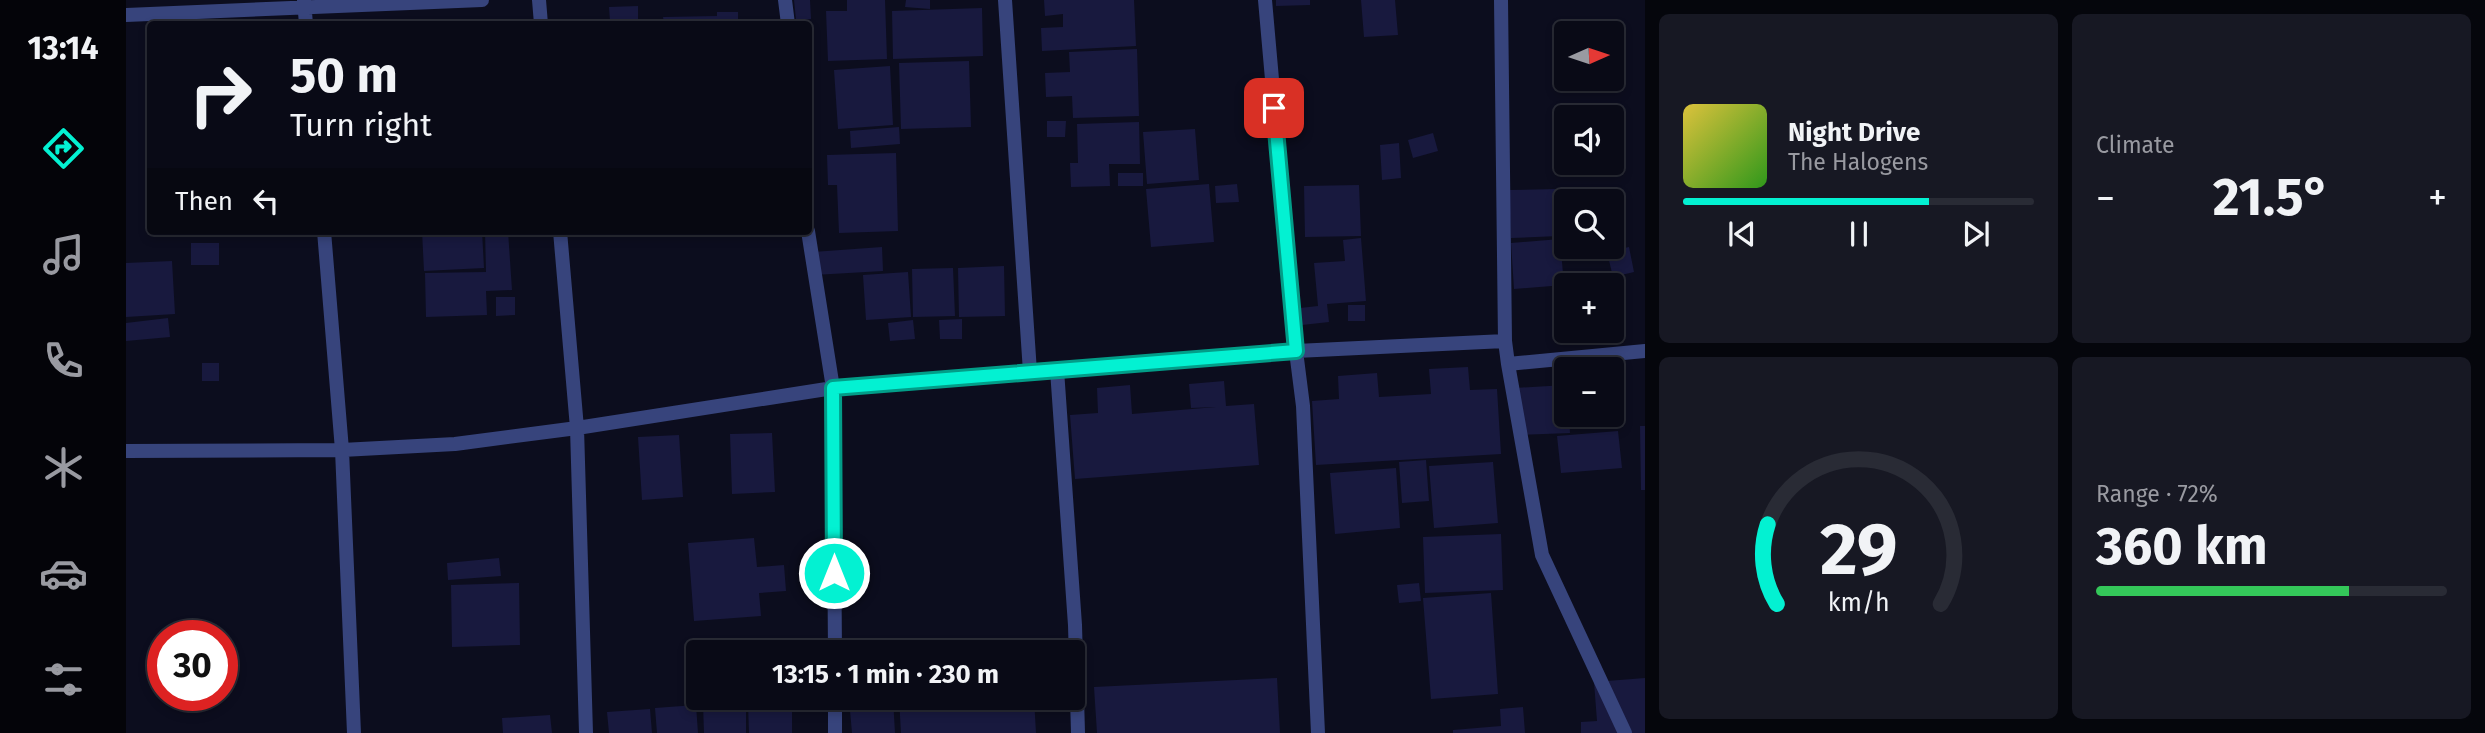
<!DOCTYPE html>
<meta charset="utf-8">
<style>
body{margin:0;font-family:"Fira Sans",sans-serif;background:#171823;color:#f1f3f6;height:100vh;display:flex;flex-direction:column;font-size:26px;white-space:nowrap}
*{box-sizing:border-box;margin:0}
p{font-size:23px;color:#999aa1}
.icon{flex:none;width:38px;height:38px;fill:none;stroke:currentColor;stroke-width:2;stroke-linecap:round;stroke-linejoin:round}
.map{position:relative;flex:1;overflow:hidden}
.details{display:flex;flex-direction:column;gap:14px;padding:14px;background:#05060c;width:840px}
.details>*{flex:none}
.guide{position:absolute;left:21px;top:21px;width:665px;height:214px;border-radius:7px;box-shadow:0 4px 10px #0003,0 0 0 2px #292b35;background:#090a16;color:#f1f3f6;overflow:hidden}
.needle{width:46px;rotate:87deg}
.tools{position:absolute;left:1428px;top:21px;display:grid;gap:14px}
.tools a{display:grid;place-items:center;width:70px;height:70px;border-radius:7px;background:#090a16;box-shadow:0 4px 10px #0003,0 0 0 2px #292b35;font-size:35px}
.speed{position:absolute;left:21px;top:620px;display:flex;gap:14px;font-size:35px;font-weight:700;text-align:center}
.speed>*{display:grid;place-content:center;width:91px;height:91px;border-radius:50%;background:#090a16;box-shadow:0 4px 10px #0003,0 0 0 2px #292b35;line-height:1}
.speed .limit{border:10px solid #d22;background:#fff;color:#111}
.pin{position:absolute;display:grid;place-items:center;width:60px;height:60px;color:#fff;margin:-30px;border-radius:14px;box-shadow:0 4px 10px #0006}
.me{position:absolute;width:77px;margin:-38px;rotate:0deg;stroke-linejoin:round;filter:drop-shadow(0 0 5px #0008)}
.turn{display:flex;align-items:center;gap:24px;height:147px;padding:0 28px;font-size:32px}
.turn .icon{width:91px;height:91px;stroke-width:2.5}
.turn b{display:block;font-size:49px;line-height:60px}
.then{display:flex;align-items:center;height:66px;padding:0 28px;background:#0003;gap:14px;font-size:26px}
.big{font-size:52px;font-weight:700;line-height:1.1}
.details .card{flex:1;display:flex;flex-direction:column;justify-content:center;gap:10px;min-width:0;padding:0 24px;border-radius:10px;background:#171823}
.details .dial{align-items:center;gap:0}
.dial svg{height:182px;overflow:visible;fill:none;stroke:#292b35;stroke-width:7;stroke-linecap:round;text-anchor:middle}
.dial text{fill:#f1f3f6;stroke:none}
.song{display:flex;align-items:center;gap:21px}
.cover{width:84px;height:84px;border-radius:10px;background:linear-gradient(135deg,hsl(50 70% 55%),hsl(110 70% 35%))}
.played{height:7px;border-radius:4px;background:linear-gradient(90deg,#03f1d2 70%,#292b35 70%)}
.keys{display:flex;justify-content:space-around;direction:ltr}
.heat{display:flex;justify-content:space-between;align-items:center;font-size:38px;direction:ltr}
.charge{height:10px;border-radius:5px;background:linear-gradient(90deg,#34c759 72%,#292b35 0)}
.details .tiles{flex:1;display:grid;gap:14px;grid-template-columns:repeat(2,1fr)}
.trip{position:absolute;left:560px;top:640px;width:399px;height:70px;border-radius:7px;background:#090a16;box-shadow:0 4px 10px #0003,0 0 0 2px #292b35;font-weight:700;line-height:70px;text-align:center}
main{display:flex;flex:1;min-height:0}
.tab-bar{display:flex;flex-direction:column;width:126px;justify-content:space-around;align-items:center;background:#040409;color:#999aa1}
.tab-bar .icon{width:49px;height:49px}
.tab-bar .on{color:#03f1d2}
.tab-bar b{font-size:32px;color:#f1f3f6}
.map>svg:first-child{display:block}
.building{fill:#18193e}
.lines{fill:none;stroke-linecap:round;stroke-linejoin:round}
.street{stroke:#37447c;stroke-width:14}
.route-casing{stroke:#029d88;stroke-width:18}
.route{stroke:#03f1d2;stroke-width:12}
</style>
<main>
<nav class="tab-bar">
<b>13:14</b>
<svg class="icon on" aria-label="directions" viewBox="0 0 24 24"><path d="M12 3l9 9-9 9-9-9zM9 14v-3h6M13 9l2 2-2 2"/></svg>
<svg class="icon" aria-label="music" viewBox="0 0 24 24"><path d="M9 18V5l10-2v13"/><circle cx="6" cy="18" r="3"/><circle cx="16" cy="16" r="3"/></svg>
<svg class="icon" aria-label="phone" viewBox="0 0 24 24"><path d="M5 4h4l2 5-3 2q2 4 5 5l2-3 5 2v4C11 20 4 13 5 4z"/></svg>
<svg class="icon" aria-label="climate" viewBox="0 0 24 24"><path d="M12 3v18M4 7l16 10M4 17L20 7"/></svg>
<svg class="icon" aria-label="car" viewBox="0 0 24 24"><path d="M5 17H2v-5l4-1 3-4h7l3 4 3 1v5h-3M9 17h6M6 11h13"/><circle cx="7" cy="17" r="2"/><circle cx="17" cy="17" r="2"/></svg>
<svg class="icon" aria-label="filters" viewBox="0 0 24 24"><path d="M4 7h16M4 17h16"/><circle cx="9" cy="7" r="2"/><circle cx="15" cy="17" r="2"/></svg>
</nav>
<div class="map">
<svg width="1519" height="733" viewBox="0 0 1519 733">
<rect width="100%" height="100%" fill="#0c0d1e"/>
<path class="building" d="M 668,0 L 684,0 L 685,19 L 670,20 Z
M 721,0 L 759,0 L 761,59 L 702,61 L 700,11 L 721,11 Z
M 780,0 L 804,0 L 804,9 L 779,7 Z
M 918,0 L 1008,0 L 1010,46 L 916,51 L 915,28 L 937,27 L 937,14 L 919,16 Z
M 1150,0 L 1184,0 L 1184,5 L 1150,6 Z
M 1235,0 L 1269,0 L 1272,35 L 1238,37 Z
M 512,6 L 512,21 L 484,21 L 483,7 Z
M 856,8 L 857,56 L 767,59 L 766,11 Z
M 591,12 L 612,12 L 612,24 L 538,24 L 537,17 L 591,16 Z
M 1011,49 L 1013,116 L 947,118 L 946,96 L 920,97 L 919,73 L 944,72 L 943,52 Z
M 843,61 L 845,127 L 775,129 L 773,63 Z
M 764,66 L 767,125 L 712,129 L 708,70 Z
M 921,121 L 940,121 L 939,137 L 921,137 Z
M 1013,122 L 1014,164 L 983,164 L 984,186 L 945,187 L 944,163 L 952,163 L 951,124 Z
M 773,127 L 774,144 L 725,148 L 724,131 Z
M 1069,129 L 1073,180 L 1021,184 L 1017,132 Z
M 1307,133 L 1312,151 L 1287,158 L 1282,140 Z
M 1273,143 L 1275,178 L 1256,180 L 1254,145 Z
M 770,153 L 772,231 L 713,233 L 711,185 L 702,185 L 701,155 Z
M 992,173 L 1017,173 L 1017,186 L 992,186 Z
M 1083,184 L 1088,242 L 1025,247 L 1020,189 Z
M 1111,184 L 1113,202 L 1090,203 L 1089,186 Z
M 1233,185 L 1235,236 L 1179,237 L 1178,186 Z
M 1431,189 L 1433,236 L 1385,238 L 1383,190 Z
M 296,231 L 356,231 L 358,268 L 298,271 Z
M 359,231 L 382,231 L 386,290 L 360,291 L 361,315 L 300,317 L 299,273 L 360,272 Z
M 1235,238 L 1240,301 L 1201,304 L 1203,322 L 1176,325 L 1174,308 L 1192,306 L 1188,263 L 1219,261 L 1217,240 Z
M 1434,239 L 1438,285 L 1388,289 L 1385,243 Z
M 65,243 L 93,243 L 93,265 L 65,265 Z
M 756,247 L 757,271 L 688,275 L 687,252 Z
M 1503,247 L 1508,272 L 1487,277 L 1481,252 Z
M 46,261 L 49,314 L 0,317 L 0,263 Z
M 878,266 L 879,316 L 833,317 L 832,268 Z
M 827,268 L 829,316 L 787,317 L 786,269 Z
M 782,272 L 785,317 L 740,320 L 737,275 Z
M 370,297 L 389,297 L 389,315 L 370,316 Z
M 1222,305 L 1239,305 L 1239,321 L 1222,321 Z
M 42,318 L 44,337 L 0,341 L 0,323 Z
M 836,319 L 836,339 L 814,339 L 813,320 Z
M 787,320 L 789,339 L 764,341 L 762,323 Z
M 76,363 L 93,363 L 93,381 L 76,381 Z
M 1342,367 L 1344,390 L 1371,389 L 1375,454 L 1190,465 L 1186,401 L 1213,399 L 1212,376 L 1251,373 L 1253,397 L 1305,394 L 1303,369 Z
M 1098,381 L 1100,406 L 1128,404 L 1133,465 L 949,479 L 944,415 L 972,413 L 971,388 L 1004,385 L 1006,414 L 1090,407 L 1065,408 L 1063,384 Z
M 1440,385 L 1440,415 L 1443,415 L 1444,433 L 1391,435 L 1389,388 Z
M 1514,426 L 1519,426 L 1519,490 L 1515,490 Z
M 1492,431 L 1496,468 L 1435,473 L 1431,436 Z
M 646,433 L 649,492 L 606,494 L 604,434 Z
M 553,435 L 557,497 L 516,500 L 512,437 Z
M 1300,460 L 1303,501 L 1276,503 L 1273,462 Z
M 1367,462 L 1372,523 L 1308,528 L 1303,466 Z
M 1270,468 L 1274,528 L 1209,534 L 1204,473 Z
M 1375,534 L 1377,590 L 1299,593 L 1297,537 Z
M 628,538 L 631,567 L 658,565 L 660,591 L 633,593 L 635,616 L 568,621 L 562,543 Z
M 373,558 L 375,576 L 322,580 L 321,563 Z
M 393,583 L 394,645 L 326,647 L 325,585 Z
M 1293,583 L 1295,601 L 1273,603 L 1271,585 Z
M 1365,593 L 1372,694 L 1305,699 L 1297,598 Z
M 1151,678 L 1154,733 L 971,733 L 968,687 Z
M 1519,678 L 1519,733 L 1455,733 L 1455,722 L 1471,721 L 1468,682 Z
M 767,698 L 769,733 L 726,733 L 723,699 Z
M 773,698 L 908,698 L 910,733 L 775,733 Z
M 666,703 L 666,733 L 623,733 L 622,704 Z
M 577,704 L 620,704 L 620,733 L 578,733 Z
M 570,705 L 572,733 L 531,733 L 529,708 Z
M 1397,707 L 1399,733 L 1327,733 L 1327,730 L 1375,726 L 1374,709 Z
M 524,709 L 526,733 L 483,733 L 481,712 Z
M 424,715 L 426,733 L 377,733 L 376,718 Z"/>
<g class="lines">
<path class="street" d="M 413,0 L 415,24
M 659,0 L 662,24
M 879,0 L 904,372
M 1139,0 L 1170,351 L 1177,406 L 1192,733
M 1375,0 L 1379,341 L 1382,364 L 1416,555 L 1499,733
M 178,1 L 180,24
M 0,15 L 356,0
M 198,231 L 216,450 L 228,733
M 434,231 L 451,428 L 460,733
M 682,231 L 707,388 L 709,653
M 1382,364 L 1519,351
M 931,370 L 949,625 L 952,733
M 0,451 L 216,450 L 329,444 L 451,428 L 707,388 L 1170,351 L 1379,341
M 709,698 L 709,733"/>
</g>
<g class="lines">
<g class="route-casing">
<path id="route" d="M 708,573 L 707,388 L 1170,351 L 1148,108"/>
</g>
<use href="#route" class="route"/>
</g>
</svg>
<div class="tools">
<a><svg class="needle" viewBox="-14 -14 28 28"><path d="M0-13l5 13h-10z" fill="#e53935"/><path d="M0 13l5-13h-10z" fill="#999aa1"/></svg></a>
<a><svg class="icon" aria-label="sound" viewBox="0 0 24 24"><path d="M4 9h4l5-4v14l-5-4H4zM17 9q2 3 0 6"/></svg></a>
<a><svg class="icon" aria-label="search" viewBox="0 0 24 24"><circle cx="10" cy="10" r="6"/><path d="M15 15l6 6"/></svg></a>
<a>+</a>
<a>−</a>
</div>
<div class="speed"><div class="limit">30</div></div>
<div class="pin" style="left:1148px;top:108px;background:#d93025"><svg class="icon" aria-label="arrive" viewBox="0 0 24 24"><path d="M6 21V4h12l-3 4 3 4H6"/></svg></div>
<svg class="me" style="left:708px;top:573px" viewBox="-20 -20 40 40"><circle r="17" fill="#03f1d2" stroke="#fff" stroke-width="3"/><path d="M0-11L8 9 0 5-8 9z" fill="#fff"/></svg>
<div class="trip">13:15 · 1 min · 230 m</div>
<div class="guide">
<div class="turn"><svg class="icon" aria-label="right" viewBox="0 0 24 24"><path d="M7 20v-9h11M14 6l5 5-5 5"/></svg><div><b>50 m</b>Turn right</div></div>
<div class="then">Then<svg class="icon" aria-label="left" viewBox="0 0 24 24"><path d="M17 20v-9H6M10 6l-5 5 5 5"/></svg></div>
</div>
</div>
<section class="details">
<div class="tiles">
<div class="card">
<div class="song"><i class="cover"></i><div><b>Night Drive</b><p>The Halogens</p></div></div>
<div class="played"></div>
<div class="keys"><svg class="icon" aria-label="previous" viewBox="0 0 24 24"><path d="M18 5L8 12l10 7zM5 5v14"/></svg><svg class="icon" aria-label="pause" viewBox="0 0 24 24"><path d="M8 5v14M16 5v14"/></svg><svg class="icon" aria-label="next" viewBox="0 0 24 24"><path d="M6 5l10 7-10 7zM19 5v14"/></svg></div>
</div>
<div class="card"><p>Climate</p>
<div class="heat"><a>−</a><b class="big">21.5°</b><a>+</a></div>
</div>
<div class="card dial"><svg viewBox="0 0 100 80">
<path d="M14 69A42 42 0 1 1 86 69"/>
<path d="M14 69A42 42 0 0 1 10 34" stroke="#03f1d2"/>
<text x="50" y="56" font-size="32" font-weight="700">29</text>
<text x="50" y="72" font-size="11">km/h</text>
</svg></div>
<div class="card"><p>Range · 72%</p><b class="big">360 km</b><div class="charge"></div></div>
</div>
</section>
</main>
